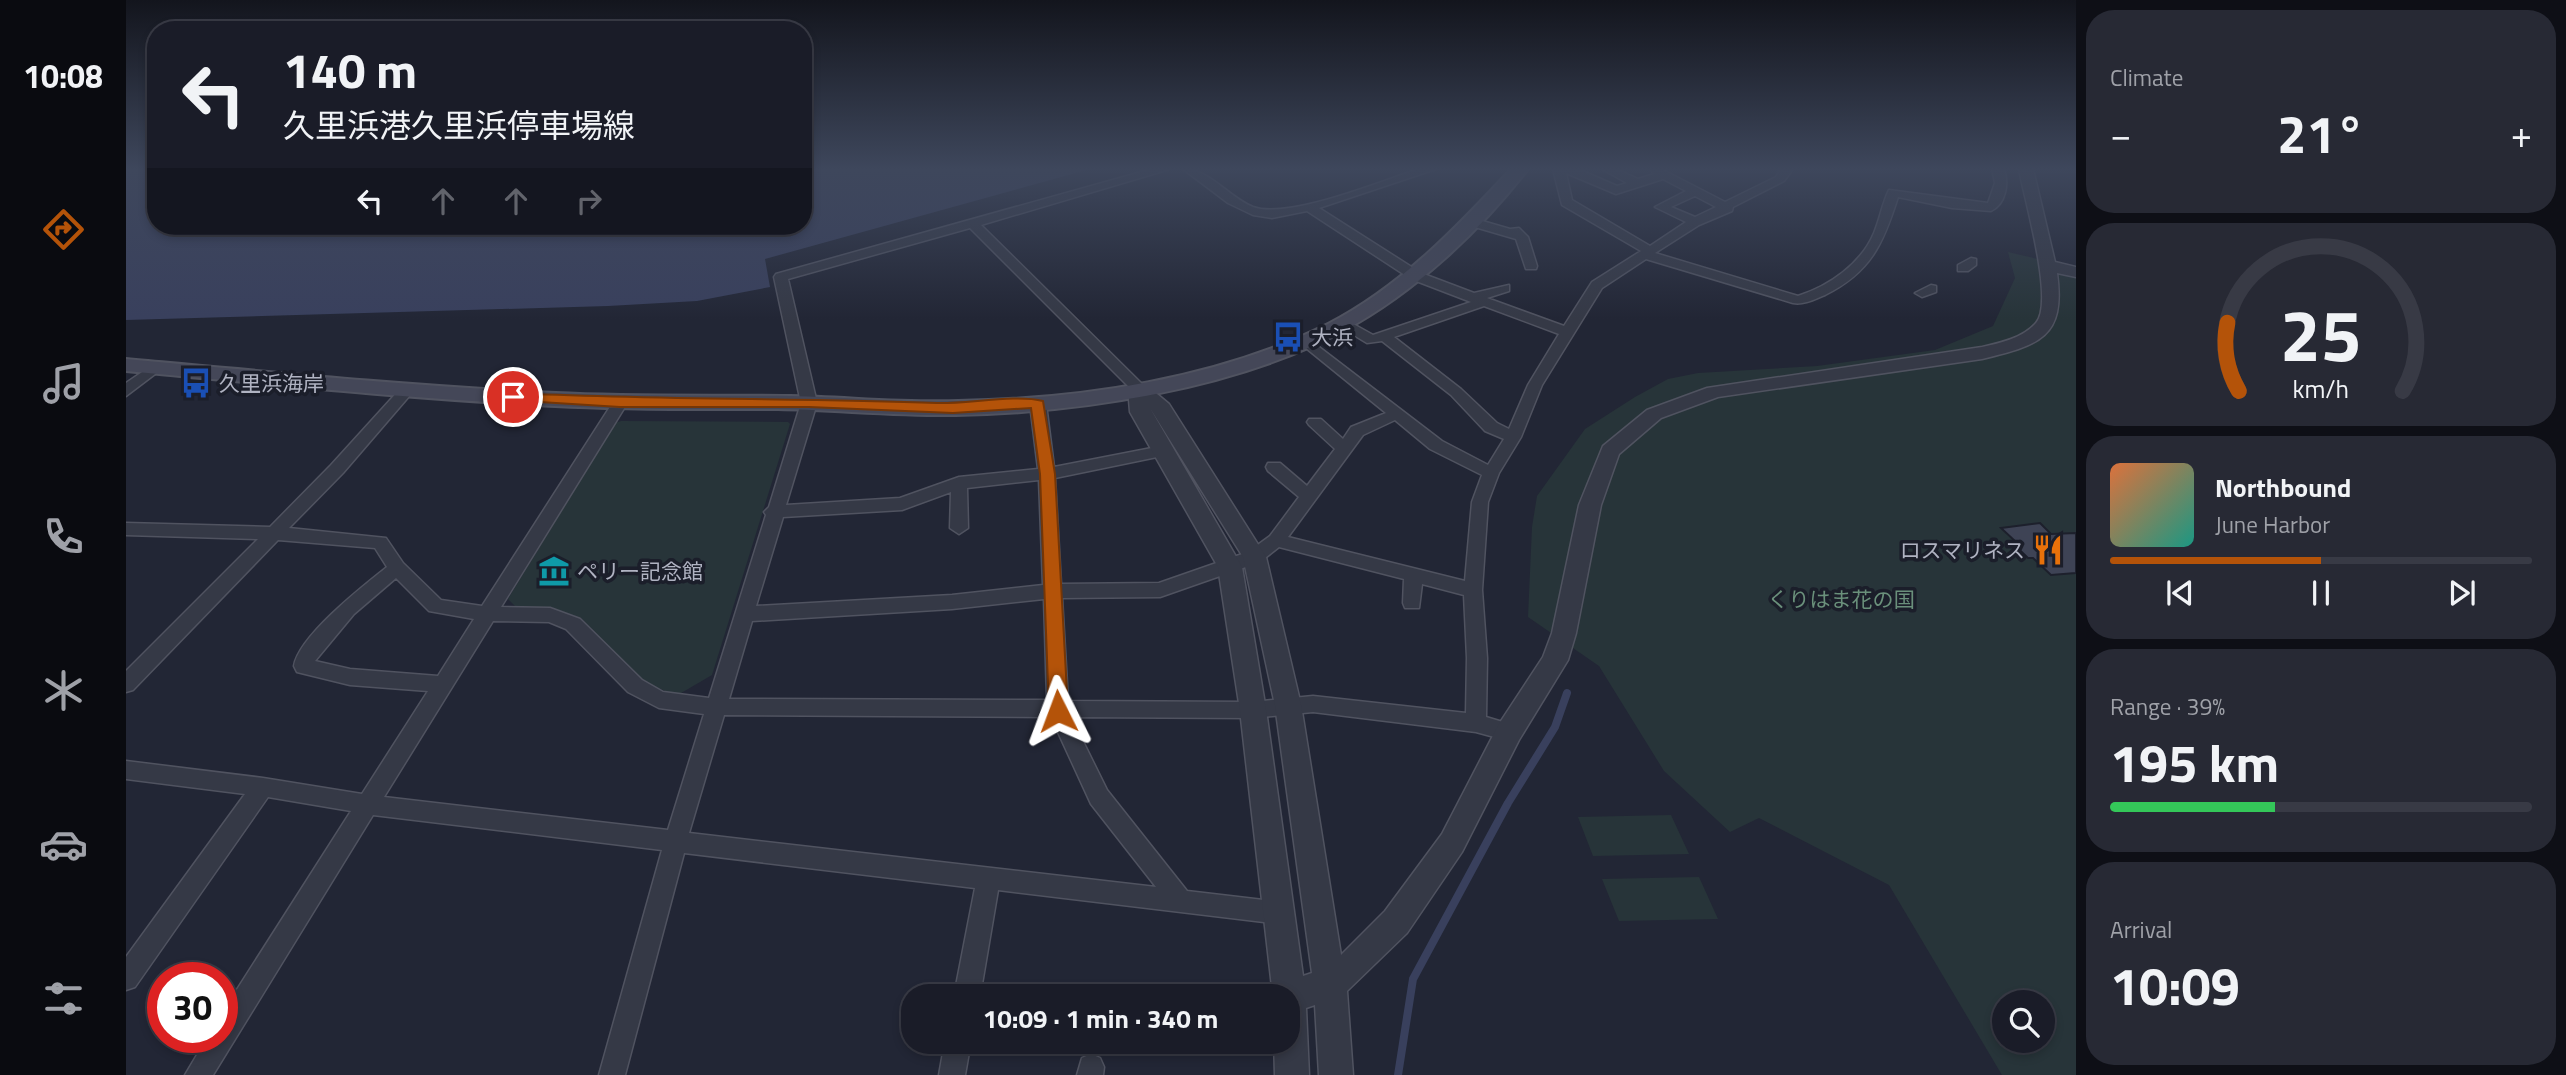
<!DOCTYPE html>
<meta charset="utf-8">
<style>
body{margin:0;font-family:"Titillium Web","Noto Sans JP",sans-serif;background:#272934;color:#f1f3f6;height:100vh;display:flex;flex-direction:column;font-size:26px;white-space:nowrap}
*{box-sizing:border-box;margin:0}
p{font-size:23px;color:#9fa1a8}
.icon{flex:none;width:38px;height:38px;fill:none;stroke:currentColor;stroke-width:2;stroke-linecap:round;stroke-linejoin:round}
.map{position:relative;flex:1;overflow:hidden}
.sheet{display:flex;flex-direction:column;gap:10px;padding:10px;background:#0e0f16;width:490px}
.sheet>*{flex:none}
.hud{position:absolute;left:21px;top:21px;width:665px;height:214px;border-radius:28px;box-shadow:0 4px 10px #0003,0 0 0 2px #383a45;background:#1a1c28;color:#f1f3f6;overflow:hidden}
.buttons{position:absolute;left:1866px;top:990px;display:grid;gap:14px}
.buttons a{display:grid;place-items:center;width:63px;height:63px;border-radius:50%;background:#1a1c28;box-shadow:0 4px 10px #0003,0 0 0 2px #383a45;font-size:35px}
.speed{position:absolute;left:21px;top:962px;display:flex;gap:14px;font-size:35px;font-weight:700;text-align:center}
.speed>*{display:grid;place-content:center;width:91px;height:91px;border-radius:50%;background:#1a1c28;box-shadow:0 4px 10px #0003,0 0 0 2px #383a45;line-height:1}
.speed .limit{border:10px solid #d22;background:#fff;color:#111}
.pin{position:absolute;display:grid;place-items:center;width:60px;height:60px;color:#fff;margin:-30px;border:4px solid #fff;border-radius:50%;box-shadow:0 2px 7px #0007}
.me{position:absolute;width:77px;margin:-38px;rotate:357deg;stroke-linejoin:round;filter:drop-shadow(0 0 5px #0008)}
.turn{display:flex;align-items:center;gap:24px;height:147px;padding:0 21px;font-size:32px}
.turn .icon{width:91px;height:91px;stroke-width:2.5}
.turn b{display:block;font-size:49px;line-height:60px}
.lanes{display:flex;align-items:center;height:66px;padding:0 21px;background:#0003;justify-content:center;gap:35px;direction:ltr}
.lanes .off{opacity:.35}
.big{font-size:52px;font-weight:700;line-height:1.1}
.sheet .tile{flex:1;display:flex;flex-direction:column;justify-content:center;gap:10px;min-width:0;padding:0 24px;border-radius:28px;background:#272934}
.sheet .dial{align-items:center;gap:0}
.dial svg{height:182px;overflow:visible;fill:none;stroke:#383a45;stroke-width:7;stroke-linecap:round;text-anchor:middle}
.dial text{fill:#f1f3f6;stroke:none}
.song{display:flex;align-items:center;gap:21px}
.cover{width:84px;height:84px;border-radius:10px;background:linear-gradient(135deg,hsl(20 70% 55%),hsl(170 70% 35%))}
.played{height:7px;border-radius:4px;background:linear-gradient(90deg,#b45309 50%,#383a45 50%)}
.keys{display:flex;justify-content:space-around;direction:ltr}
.heat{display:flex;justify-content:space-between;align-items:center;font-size:38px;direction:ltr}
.charge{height:10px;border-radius:5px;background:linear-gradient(90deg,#34c759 39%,#383a45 0)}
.trip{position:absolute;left:775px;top:984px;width:399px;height:70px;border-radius:28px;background:#1a1c28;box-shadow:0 4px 10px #0003,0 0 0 2px #383a45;font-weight:700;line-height:70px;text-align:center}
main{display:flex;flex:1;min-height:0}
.menu{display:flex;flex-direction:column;width:126px;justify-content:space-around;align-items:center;background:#0a0b10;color:#9fa1a8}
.menu .icon{width:49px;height:49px}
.menu .active{color:#b45309}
.menu b{font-size:32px;color:#f1f3f6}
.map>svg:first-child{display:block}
.green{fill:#273439;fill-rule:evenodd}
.water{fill:#39405d}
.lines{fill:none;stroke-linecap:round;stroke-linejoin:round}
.stream{stroke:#39405d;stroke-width:8}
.building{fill:#3e4355;stroke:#1d202c;stroke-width:2}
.minor-casing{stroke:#505360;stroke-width:3}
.tertiary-casing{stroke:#505360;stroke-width:3}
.secondary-casing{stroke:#505360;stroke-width:4}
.minor{fill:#353946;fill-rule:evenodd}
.tertiary{fill:#353946;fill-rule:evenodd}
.secondary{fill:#444758;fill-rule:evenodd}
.route{fill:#b45309;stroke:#753606;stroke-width:2}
.labels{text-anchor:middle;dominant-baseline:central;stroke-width:7;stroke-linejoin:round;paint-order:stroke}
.poi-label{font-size:21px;fill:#b0b3c2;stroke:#1b1e2a;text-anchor:start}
.park-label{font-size:21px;fill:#6a907b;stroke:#1b1e2a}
</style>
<main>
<nav class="menu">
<b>10:08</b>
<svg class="icon active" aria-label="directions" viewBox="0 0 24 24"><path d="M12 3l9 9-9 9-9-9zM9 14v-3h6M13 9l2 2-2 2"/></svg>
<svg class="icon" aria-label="music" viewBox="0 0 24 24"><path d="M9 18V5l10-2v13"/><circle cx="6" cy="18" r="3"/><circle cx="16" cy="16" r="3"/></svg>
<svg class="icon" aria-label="phone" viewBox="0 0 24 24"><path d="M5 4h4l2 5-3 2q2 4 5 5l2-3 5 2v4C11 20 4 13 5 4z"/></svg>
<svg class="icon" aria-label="climate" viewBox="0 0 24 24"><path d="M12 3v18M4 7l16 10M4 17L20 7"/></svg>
<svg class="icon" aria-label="car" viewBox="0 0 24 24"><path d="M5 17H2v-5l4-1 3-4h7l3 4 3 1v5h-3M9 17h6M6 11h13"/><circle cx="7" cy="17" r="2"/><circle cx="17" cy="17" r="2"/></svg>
<svg class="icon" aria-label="filters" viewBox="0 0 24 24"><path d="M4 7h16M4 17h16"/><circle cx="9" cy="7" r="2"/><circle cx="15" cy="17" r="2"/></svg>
</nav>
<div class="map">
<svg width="1950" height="1075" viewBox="0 0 1950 1075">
<rect width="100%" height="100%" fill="#222635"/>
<path class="green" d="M 1882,252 L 1950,268 L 1950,1075 L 1876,1075 L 1763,885 L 1633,818 L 1604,832 L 1538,771 L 1473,666 L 1402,617 L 1406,527 L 1411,496 L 1459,429 L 1509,397 L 1542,379 L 1572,373 L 1691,366 L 1809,350 L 1867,326 L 1889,278 ZM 1878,1003 L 1916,1003 L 1916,1041 L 1878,1041 Z
M 495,421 L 662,422 L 664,424 L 586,675 L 550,696 L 517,681 L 455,618 L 427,608 L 390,607 L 382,599 L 489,423 Z
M 1545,815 L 1563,854 L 1467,856 L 1452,817 Z
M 1573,877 L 1592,919 L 1493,921 L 1476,879 Z"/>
<path class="water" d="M 30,169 L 30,226 L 677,226 L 677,169 L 964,169 L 639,259 L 644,287 L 571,301 L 482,306 L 0,320 L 0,170 Z"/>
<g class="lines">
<path class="stream" d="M 1272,1075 L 1287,979 L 1382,803 L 1429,727 L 1441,693"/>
</g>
<path class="building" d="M 1914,523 L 1925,534 L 1950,533 L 1950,573 L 1925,575 L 1907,558 L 1902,558 L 1885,542 L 1890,542 L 1875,528 Z"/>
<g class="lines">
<g class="minor-casing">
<path id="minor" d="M 1026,169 L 1044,169 L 855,225 L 1017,385 L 1020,388 L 1017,391 L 1007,391 L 844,228 L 662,279 L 691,403 L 660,505 L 774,498 L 833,477 L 912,469 L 904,404 L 912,399 L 920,404 L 928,467 L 1036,446 L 1044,451 L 1036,456 L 929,478 L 935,584 L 1033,583 L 1122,552 L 1144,536 L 1173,497 L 1142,471 L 1140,467 L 1142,463 L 1154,463 L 1181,486 L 1209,449 L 1183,425 L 1181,422 L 1183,419 L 1195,419 L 1217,439 L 1225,427 L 1260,413 L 1175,344 L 1175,338 L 1180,337 L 1316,441 L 1362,465 L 1378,439 L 1359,431 L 1325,395 L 1256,341 L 1241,343 L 1208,323 L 1210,320 L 1220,320 L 1247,335 L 1345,302 L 1285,279 L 1181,211 L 1146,218 L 1127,215 L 1102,203 L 1057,169 C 1084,169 1102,197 1127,207 C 1162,220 1255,181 1293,169 L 1310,169 L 1193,208 L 1295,273 L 1348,293 L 1383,285 L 1383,291 L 1361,298 L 1438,326 L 1466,282 L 1515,251 L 1436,205 L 1427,169 L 1452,169 L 1491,186 L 1501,183 L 1476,169 L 1490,169 L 1512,179 L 1528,174 L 1524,169 L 1535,169 L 1599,202 L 1650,177 L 1655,169 L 1667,169 L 1658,181 L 1607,207 L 1606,211 L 1573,225 L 1529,253 L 1672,296 C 1703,286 1735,264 1748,233 C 1754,219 1756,204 1763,190 L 1862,203 L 1869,183 L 1866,169 L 1878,169 C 1883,183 1880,204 1865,211 L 1826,208 L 1772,197 C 1757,244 1745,272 1699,295 C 1689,299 1678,305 1667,303 L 1520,259 L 1476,288 L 1416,385 L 1395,437 L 1373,473 L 1362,502 L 1356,590 L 1361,658 L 1360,717 L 1390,726 L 1393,732 L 1390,738 L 1383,741 L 1350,732 L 1187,712 L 1127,718 L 945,717 L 981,790 L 1061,891 L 1154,902 L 1162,905 L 1166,913 L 1162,921 L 1154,924 L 872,890 L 854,996 L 828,996 L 849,888 L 558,853 L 499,1075 L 473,1075 L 536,850 L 247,815 L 87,1075 L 59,1075 L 81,1038 L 96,1038 L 96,1013 L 225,811 L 142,797 L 9,987 L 0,990 L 0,957 L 119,794 L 0,779 L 0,761 L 137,778 L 236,794 L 302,691 L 224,685 L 171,672 L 168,666 C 173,636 237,586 261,567 L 249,548 L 152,540 L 7,690 L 0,692 L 0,671 L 132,539 L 0,535 L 0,523 L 144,527 L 205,465 L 275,388 L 280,386 L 288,391 L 285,394 L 217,473 L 163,528 L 260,538 L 277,563 L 315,600 L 356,606 L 489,399 L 499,399 L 502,402 L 375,607 L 424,608 L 454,619 L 516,680 L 537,692 L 583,698 L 640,515 L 638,512 L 643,507 L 675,403 L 648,277 L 650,274 ZM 1440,173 L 1490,194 L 1537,179 L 1560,191 L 1529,207 L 1560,222 L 1524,246 L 1446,200 ZM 1569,196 L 1590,207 L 1569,217 L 1545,207 ZM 1358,306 L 1433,334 L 1402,385 L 1383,429 L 1371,423 L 1335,389 L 1268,337 ZM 1269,420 L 1304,449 L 1356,475 L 1346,502 L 1339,581 L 1162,537 L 1237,435 ZM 913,480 L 917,585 L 826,595 L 630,606 L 657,517 L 776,510 L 825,492 L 824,528 L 833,534 L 842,528 L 841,488 ZM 1153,547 L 1278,579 L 1277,603 L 1279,608 L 1293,608 L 1296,584 L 1338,595 L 1341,658 L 1340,713 L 1187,696 L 1127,702 L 942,701 L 936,598 L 1034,597 L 1134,562 ZM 270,578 L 303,611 L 348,619 L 312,676 L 224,669 L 189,661 L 228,614 ZM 918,599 L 921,700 L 603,699 L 626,621 L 826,609 ZM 367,621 L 423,622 L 440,629 L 502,692 L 533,708 L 578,714 L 542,830 L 258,797 ZM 598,715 L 925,717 L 965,804 L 1030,887 L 563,833 Z
M 1346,218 L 1384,229 L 1393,228 L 1402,237 L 1411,266 L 1410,269 L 1400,269 L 1390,239 L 1342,225 L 1342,219 Z
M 1845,258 L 1850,259 L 1850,265 L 1842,271 L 1832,271 L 1832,265 Z
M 1805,285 L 1810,286 L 1810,292 L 1796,297 L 1789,293 Z
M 28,364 L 35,368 L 33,371 L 0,396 L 0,383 Z
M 819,1041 L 845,1041 L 839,1075 L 813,1075 Z
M 965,1054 L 974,1058 L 978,1067 L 977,1075 L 951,1075 L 956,1058 Z"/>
</g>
<g class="tertiary-casing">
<path id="tertiary" d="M 1893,169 L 1907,169 L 1929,262 L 1950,267 L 1950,277 L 1931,273 C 1940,338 1913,345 1856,359 L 1592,397 L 1535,418 L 1493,454 L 1475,505 L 1450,633 L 1442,660 L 1393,740 L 1336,852 L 1281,933 L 1221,991 L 1227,1075 L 1193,1075 L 1189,1005 L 1180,1008 L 1183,1075 L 1149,1075 L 1148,1041 L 1162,1041 L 1162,996 L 1147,996 L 1114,710 L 1092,567 L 1004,412 L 1002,388 L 1005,384 L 1019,384 L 1043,404 L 1140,557 L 1175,705 L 1215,955 L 1259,911 L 1316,834 L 1373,724 L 1417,657 L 1426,633 L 1453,505 L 1477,446 L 1521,410 L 1581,388 L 1856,347 C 1874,343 1897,338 1910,323 C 1929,302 1898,198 1893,169 ZM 1024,408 L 1117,557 L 1149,705 L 1186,973 L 1177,976 L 1140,710 L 1116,567 Z"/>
</g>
<g class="secondary-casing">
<path id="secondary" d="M 1385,169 L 1402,169 C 1353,232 1289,292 1219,330 C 1110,389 953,413 830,415 C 771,416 711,410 652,409 C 578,409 504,410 429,406 C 286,399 143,384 0,371 L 0,359 C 143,372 286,386 430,393 C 508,397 586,395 664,396 C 720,397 776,403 832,401 C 956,399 1090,379 1202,324 C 1274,287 1331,227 1385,169 Z"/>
</g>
<use href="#minor" class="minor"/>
<use href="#tertiary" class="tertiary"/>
<use href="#secondary" class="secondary"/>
</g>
<linearGradient id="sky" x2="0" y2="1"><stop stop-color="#13151d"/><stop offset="0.53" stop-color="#3e475c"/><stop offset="1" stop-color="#3e475c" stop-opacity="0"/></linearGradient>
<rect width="1950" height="319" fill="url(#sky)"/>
<path class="route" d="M 387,393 C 528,400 670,398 811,403 C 841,404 890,394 917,401 L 929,474 L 942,711 L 939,716 L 926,716 L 923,711 L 914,474 L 905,408 L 827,413 L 683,407 L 494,407 L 382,400 L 382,394 Z"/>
<defs>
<g id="bus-bare" transform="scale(2.415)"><path d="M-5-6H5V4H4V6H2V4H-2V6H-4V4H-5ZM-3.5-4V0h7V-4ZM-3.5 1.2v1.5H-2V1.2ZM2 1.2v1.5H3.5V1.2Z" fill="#1a4fb4" stroke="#1b1e2a" stroke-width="2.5" paint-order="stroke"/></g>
<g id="restaurant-bare" transform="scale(2.415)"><path d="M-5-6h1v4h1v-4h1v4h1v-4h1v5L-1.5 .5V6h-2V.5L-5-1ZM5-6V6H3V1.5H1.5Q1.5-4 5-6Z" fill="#e8710a" stroke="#1b1e2a" stroke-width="2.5" paint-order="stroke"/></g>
<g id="museum-bare" transform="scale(2.415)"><path d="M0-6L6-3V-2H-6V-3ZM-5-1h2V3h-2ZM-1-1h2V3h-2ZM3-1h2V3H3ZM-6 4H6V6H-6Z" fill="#0f9aa8" stroke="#1b1e2a" stroke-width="2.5" paint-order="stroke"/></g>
</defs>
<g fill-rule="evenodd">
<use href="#bus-bare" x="1162" y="337"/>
<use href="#bus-bare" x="70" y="383"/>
<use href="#restaurant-bare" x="1922" y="550"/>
<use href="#museum-bare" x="428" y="571"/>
</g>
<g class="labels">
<g class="poi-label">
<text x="1185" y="337">大浜</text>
<text x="93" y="383">久里浜海岸</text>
<text x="1899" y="550" text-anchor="end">ロスマリネス</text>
<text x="451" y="571">ペリー記念館</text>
</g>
<g class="park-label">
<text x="1715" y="599">くりはま花の国</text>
</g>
</g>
</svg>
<div class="buttons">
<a><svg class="icon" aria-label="search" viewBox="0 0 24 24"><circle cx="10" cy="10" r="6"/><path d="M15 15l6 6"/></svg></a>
</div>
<div class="speed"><div class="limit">30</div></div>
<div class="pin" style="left:387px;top:397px;background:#d93025"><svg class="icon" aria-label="arrive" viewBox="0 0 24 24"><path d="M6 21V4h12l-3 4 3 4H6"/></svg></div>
<svg class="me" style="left:932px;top:711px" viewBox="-20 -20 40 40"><path d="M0-17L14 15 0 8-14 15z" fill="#b45309" stroke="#fff" stroke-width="4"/></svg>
<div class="trip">10:09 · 1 min · 340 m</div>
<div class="hud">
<div class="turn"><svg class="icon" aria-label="left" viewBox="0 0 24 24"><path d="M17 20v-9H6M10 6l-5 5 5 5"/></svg><div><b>140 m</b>久里浜港久里浜停車場線</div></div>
<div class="lanes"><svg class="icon" aria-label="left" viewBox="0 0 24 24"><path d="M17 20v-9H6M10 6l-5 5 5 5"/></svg><svg class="icon off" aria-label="ahead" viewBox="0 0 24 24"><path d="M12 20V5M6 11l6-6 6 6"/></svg><svg class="icon off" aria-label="ahead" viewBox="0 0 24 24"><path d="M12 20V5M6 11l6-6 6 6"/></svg><svg class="icon off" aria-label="right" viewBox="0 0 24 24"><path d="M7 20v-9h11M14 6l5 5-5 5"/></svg></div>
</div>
</div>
<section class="sheet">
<div class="tile"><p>Climate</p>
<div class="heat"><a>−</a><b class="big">21°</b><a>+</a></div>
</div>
<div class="tile dial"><svg viewBox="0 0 100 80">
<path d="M14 69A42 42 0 1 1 86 69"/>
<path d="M14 69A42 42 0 0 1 9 39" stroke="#b45309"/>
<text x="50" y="56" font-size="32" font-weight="700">25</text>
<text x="50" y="72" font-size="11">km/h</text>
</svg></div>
<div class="tile">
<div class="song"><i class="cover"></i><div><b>Northbound</b><p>June Harbor</p></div></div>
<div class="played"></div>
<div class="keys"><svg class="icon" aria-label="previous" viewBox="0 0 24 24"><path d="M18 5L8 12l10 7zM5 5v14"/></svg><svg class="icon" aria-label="pause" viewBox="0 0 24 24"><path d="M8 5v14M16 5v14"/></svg><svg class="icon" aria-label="next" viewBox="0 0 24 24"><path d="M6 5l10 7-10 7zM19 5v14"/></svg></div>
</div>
<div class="tile"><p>Range · 39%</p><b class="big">195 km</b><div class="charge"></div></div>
<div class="tile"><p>Arrival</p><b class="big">10:09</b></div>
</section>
</main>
